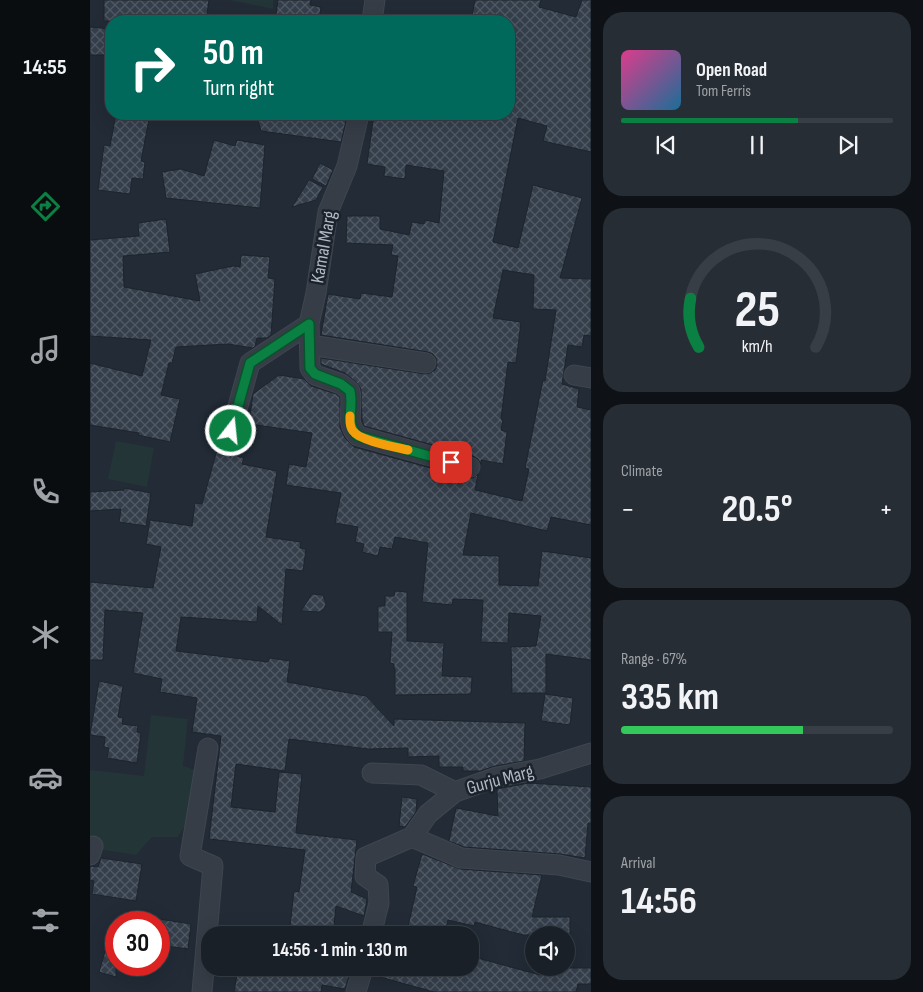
<!DOCTYPE html>
<meta charset="utf-8">
<style>
body{margin:0;font-family:"Sofia Sans Condensed",sans-serif;background:#272d34;color:#f1f3f6;height:100vh;display:flex;flex-direction:column;font-size:19px;white-space:nowrap}
*{box-sizing:border-box;margin:0}
p{font-size:16px;color:#9fa3a8}
.icon{flex:none;width:28px;height:28px;fill:none;stroke:currentColor;stroke-width:2;stroke-linecap:round;stroke-linejoin:round}
.map{position:relative;flex:1;overflow:hidden}
.drawer{display:flex;flex-direction:column;gap:12px;padding:12px;background:#0e1216;width:332px}
.drawer>*{flex:none}
.banner{position:absolute;left:15px;top:15px;width:410px;height:105px;border-radius:20px;box-shadow:0 5px 20px #0002,0 0 0 1px #383e45;background:#00695c;color:#fff;overflow:hidden}
.tools{position:absolute;left:435px;top:926px;display:grid;gap:10px}
.tools a{display:grid;place-items:center;width:50px;height:50px;border-radius:50%;background:#1a2028;box-shadow:0 5px 20px #0002,0 0 0 1px #383e45;font-size:25px}
.speed{position:absolute;left:15px;top:911px;display:flex;gap:10px;font-size:25px;font-weight:700;text-align:center}
.speed>*{display:grid;place-content:center;width:65px;height:65px;border-radius:50%;background:#1a2028;box-shadow:0 5px 20px #0002,0 0 0 1px #383e45;line-height:1}
.speed .limit{border:8px solid #d22;background:#fff;color:#111}
.pin{position:absolute;display:grid;place-items:center;width:42px;height:42px;color:#fff;margin:-21px;border-radius:10px;box-shadow:0 2px 8px #0006}
.me{position:absolute;width:55px;margin:-28px;rotate:16deg;stroke-linejoin:round;filter:drop-shadow(0 0 4px #0008)}
.turn{display:flex;align-items:center;gap:18px;height:105px;padding:0 15px;font-size:22px}
.turn .icon{width:65px;height:65px;stroke-width:2.5}
.turn b{display:block;font-size:35px;line-height:42px}
.big{font-size:38px;font-weight:700;line-height:1.1}
.drawer .widget{flex:1;display:flex;flex-direction:column;justify-content:center;gap:8px;min-width:0;padding:0 18px;border-radius:20px;background:#272d34}
.drawer .dial{align-items:center;gap:0}
.dial svg{height:130px;overflow:visible;fill:none;stroke:#383e45;stroke-width:7;stroke-linecap:round;text-anchor:middle}
.dial text{fill:#f1f3f6;stroke:none}
.song{display:flex;align-items:center;gap:15px}
.cover{width:60px;height:60px;border-radius:8px;background:linear-gradient(135deg,hsl(330 70% 55%),hsl(200 70% 35%))}
.played{height:5px;border-radius:2px;background:linear-gradient(90deg,#0b8043 65%,#383e45 65%)}
.keys{display:flex;justify-content:space-around;direction:ltr}
.heat{display:flex;justify-content:space-between;align-items:center;font-size:28px;direction:ltr}
.charge{height:8px;border-radius:4px;background:linear-gradient(90deg,#34c759 67%,#383e45 0)}
.trip{position:absolute;left:111px;top:926px;width:278px;height:50px;border-radius:20px;background:#1a2028;box-shadow:0 5px 20px #0002,0 0 0 1px #383e45;font-weight:700;line-height:50px;text-align:center}
main{display:flex;flex:1;min-height:0}
.menu{display:flex;flex-direction:column;width:90px;justify-content:space-around;align-items:center;background:#0a0d10;color:#9fa3a8}
.menu .icon{width:35px;height:35px}
.menu .current{color:#0b8043}
.menu b{font-size:22px;color:#f1f3f6}
.map>svg:first-child{display:block}
.green{fill:#243537}
.building{fill:url(#building-cross-hatch);stroke:#1d242d}
.lines{fill:none;stroke-linecap:round;stroke-linejoin:round}
.street-casing{stroke:#3f4650;stroke-width:21}
.street{stroke:#363d47;stroke-width:19}
.route-casing{stroke:#07532c;stroke-width:12}
.route{stroke:#0b8043;stroke-width:9}
.slow{stroke:#f59e0b;stroke-width:9}
.labels{text-anchor:middle;dominant-baseline:central;stroke-width:5;stroke-linejoin:round;paint-order:stroke}
.street-label{font-size:19px;fill:#b0b8c3;stroke:#1b222b}
</style>
<main>
<nav class="menu">
<b>14:55</b>
<svg class="icon current" aria-label="directions" viewBox="0 0 24 24"><path d="M12 3l9 9-9 9-9-9zM9 14v-3h6M13 9l2 2-2 2"/></svg>
<svg class="icon" aria-label="music" viewBox="0 0 24 24"><path d="M9 18V5l10-2v13"/><circle cx="6" cy="18" r="3"/><circle cx="16" cy="16" r="3"/></svg>
<svg class="icon" aria-label="phone" viewBox="0 0 24 24"><path d="M5 4h4l2 5-3 2q2 4 5 5l2-3 5 2v4C11 20 4 13 5 4z"/></svg>
<svg class="icon" aria-label="climate" viewBox="0 0 24 24"><path d="M12 3v18M4 7l16 10M4 17L20 7"/></svg>
<svg class="icon" aria-label="car" viewBox="0 0 24 24"><path d="M5 17H2v-5l4-1 3-4h7l3 4 3 1v5h-3M9 17h6M6 11h13"/><circle cx="7" cy="17" r="2"/><circle cx="17" cy="17" r="2"/></svg>
<svg class="icon" aria-label="filters" viewBox="0 0 24 24"><path d="M4 7h16M4 17h16"/><circle cx="9" cy="7" r="2"/><circle cx="15" cy="17" r="2"/></svg>
</nav>
<div class="map">
<svg width="501" height="992" viewBox="0 0 501 992">
<defs>
<pattern id="building-cross-hatch" width="8" height="8" patternUnits="userSpaceOnUse" patternTransform="scale(1.25)"><rect width="8" height="8" fill="#353f4c"/><path d="M0 0l8 8M0 8l8-8" fill="none" stroke="#505964"/></pattern>
</defs>
<rect width="100%" height="100%" fill="#222b36"/>
<path class="green" d="M 140,0 L 183,0 L 183,9 Z
M 26,441 L 64,448 L 57,487 L 18,479 Z
M 61,715 L 98,719 L 93,766 L 105,770 L 97,822 L 88,837 L 62,837 L 46,855 L 0,848 L 0,770 L 54,776 Z"/>
<path class="building" d="M 14,0 L 119,0 L 116,21 L 14,21 Z
M 188,0 L 221,0 L 220,5 L 231,7 L 229,21 L 185,21 Z
M 385,0 L 451,0 L 449,7 L 486,17 L 492,0 L 501,0 L 501,152 L 453,141 L 457,126 L 428,118 L 403,242 L 428,248 L 443,185 L 492,198 L 470,278 L 501,279 L 501,336 L 494,335 L 492,347 L 478,345 L 472,384 L 489,389 L 487,407 L 501,410 L 501,525 L 461,517 L 457,531 L 381,513 L 373,555 L 409,556 L 409,585 L 448,586 L 452,551 L 501,558 L 501,660 L 456,654 L 456,693 L 422,693 L 421,647 L 446,646 L 451,616 L 419,613 L 418,643 L 391,642 L 393,600 L 363,599 L 362,605 L 332,602 L 338,543 L 305,537 L 302,549 L 290,547 L 288,556 L 272,552 L 274,544 L 265,542 L 268,527 L 245,523 L 251,493 L 196,485 L 199,464 L 216,467 L 222,433 L 159,424 L 163,394 L 189,375 L 214,379 L 221,386 L 246,394 L 250,397 L 250,428 L 255,438 L 264,447 L 377,478 L 383,478 L 388,474 L 385,490 L 432,501 L 439,469 L 435,468 L 453,380 L 455,381 L 466,310 L 443,309 L 444,275 L 413,270 L 403,318 L 431,322 L 426,363 L 418,362 L 411,419 L 413,420 L 411,430 L 417,432 L 413,464 L 391,460 L 391,464 L 388,459 L 383,456 L 274,426 L 272,419 L 271,389 L 267,383 L 255,373 L 231,364 L 231,358 L 335,374 L 340,373 L 345,370 L 347,365 L 346,358 L 343,354 L 338,352 L 231,335 L 238,294 L 270,299 L 271,293 L 302,297 L 308,256 L 301,255 L 303,245 L 256,243 L 257,216 L 290,216 L 290,229 L 319,235 L 322,222 L 334,224 L 335,220 L 349,223 L 354,171 L 316,165 L 315,179 L 294,176 L 295,167 L 277,164 L 284,114 L 363,114 L 398,118 L 398,114 L 419,114 L 419,21 L 381,21 Z
M 0,27 L 21,29 L 21,55 L 0,55 Z
M 26,114 L 60,114 L 51,161 L 55,162 L 53,179 L 42,178 L 40,194 L 8,190 L 14,145 L 20,146 Z
M 166,114 L 207,114 L 256,121 L 251,142 L 171,131 Z
M 124,140 L 145,146 L 147,140 L 175,145 L 170,208 L 76,198 L 72,172 L 91,169 L 114,176 Z
M 230,163 L 243,170 L 236,186 L 222,179 Z
M 219,180 L 233,187 L 226,200 L 202,207 Z
M 76,219 L 80,252 L 33,256 L 34,287 L 110,301 L 105,274 L 143,266 L 150,267 L 151,255 L 180,257 L 178,278 L 185,279 L 181,335 L 177,338 L 167,338 L 165,346 L 163,348 L 138,344 L 86,347 L 82,363 L 79,363 L 71,395 L 90,399 L 80,442 L 48,435 L 49,433 L 0,425 L 0,363 L 52,376 L 61,340 L 0,336 L 0,240 L 49,236 L 48,223 Z
M 127,450 L 154,458 L 152,464 L 187,471 L 176,537 L 211,542 L 210,548 L 216,549 L 213,571 L 196,569 L 192,625 L 168,606 L 167,622 L 91,617 L 86,651 L 178,662 L 180,658 L 200,661 L 197,682 L 276,696 L 304,726 L 304,719 L 435,723 L 434,761 L 405,766 L 390,771 L 373,771 L 373,767 L 349,767 L 349,756 L 318,757 L 318,748 L 278,749 L 199,739 L 195,771 L 146,764 L 141,807 L 185,812 L 189,772 L 212,774 L 206,833 L 267,840 L 261,892 L 277,899 L 274,916 L 246,906 L 243,935 L 199,935 L 204,891 L 209,892 L 215,850 L 119,839 L 131,736 L 102,732 L 107,698 L 70,692 L 72,679 L 43,673 L 53,613 L 15,610 L 13,660 L 0,660 L 0,582 L 63,588 L 71,547 L 56,544 L 60,520 L 102,526 L 105,503 L 112,504 Z
M 34,488 L 61,493 L 56,526 L 29,522 L 31,509 L 0,511 L 0,492 L 34,490 Z
M 305,591 L 317,592 L 317,641 L 354,643 L 352,676 L 382,677 L 381,694 L 305,695 L 305,669 L 304,669 L 304,664 L 300,663 L 302,632 L 288,632 L 288,606 L 295,606 L 295,596 L 304,596 Z
M 222,594 L 233,595 L 236,604 L 234,609 L 229,612 L 211,611 Z
M 9,681 L 33,686 L 28,717 L 33,718 L 32,724 L 48,726 L 47,732 L 51,733 L 47,763 L 17,758 L 19,748 L 14,747 L 15,737 L 0,735 Z
M 455,694 L 483,698 L 480,725 L 451,721 Z
M 439,783 L 501,787 L 501,824 L 498,823 L 495,858 L 470,854 L 374,847 L 359,841 L 366,808 L 408,816 L 407,789 Z
M 312,797 L 327,799 L 326,812 L 315,827 L 309,826 Z
M 332,854 L 370,869 L 452,875 L 442,917 L 480,917 L 480,935 L 433,935 L 385,922 L 384,926 L 358,920 L 354,935 L 316,935 L 327,887 L 323,886 Z
M 11,858 L 52,864 L 46,901 L 2,894 L 4,881 L 0,880 L 0,866 L 8,867 Z
M 69,919 L 101,924 L 98,949 L 69,945 Z
M 22,928 L 26,928 L 26,977 L 9,972 Z
M 380,956 L 450,975 L 452,968 L 501,968 L 501,984 L 488,984 L 486,992 L 344,992 L 283,975 L 284,968 L 380,968 Z
M 148,968 L 261,968 L 255,989 L 232,985 L 231,992 L 144,992 Z"/>
<g class="lines">
<g class="street-casing">
<path id="street" d="M 282,21 L 285,0
M 269,114 L 257,166 L 238,212 L 226,293 L 219,324 L 220,368 L 225,375 L 251,384 L 260,391 C 264,409 254,422 268,436 L 380,467
M 220,345 L 336,363
M 484,375 L 501,378
M 141,431 L 160,363 L 219,324
M 282,773 L 331,775 L 365,792
M 322,837 L 371,858 L 469,865 L 501,872
M 0,855 L 3,846
M 281,935 L 289,903 L 288,885 L 275,876 L 276,857 L 322,837 L 338,814 L 365,792 L 407,777 L 450,769 L 501,753
M 112,992 L 123,866 L 100,856 L 118,748
M 266,992 L 273,968"/>
</g>
<use href="#street" class="street"/>
</g>
<g class="lines">
<g class="route-casing">
<path id="route" d="M 141,431 L 160,363 L 219,324 L 220,368 L 225,374 L 251,384 L 260,391 C 264,409 254,422 268,436 L 361,462"/>
</g>
<use href="#route" class="route"/>
<path class="slow" d="M 260,416 C 260,421 259,426 263,431 C 270,441 305,447 318,450"/>
</g>
<g class="labels">
<g class="street-label">
<text transform="translate(234 247) rotate(-80)">Kamal Marg</text>
<text transform="translate(410 780) rotate(-15)">Gurju Marg</text>
</g>
</g>
</svg>
<div class="tools">
<a><svg class="icon" aria-label="sound" viewBox="0 0 24 24"><path d="M4 9h4l5-4v14l-5-4H4zM17 9q2 3 0 6"/></svg></a>
</div>
<div class="speed"><div class="limit">30</div></div>
<div class="pin" style="left:361px;top:462px;background:#d93025"><svg class="icon" aria-label="arrive" viewBox="0 0 24 24"><path d="M6 21V4h12l-3 4 3 4H6"/></svg></div>
<svg class="me" style="left:141px;top:431px" viewBox="-20 -20 40 40"><circle r="17" fill="#0b8043" stroke="#fff" stroke-width="3"/><path d="M0-11L8 9 0 5-8 9z" fill="#fff"/></svg>
<div class="trip">14:56 · 1 min · 130 m</div>
<div class="banner">
<div class="turn"><svg class="icon" aria-label="right" viewBox="0 0 24 24"><path d="M7 20v-9h11M14 6l5 5-5 5"/></svg><div><b>50 m</b>Turn right</div></div>
</div>
</div>
<section class="drawer">
<div class="widget">
<div class="song"><i class="cover"></i><div><b>Open Road</b><p>Tom Ferris</p></div></div>
<div class="played"></div>
<div class="keys"><svg class="icon" aria-label="previous" viewBox="0 0 24 24"><path d="M18 5L8 12l10 7zM5 5v14"/></svg><svg class="icon" aria-label="pause" viewBox="0 0 24 24"><path d="M8 5v14M16 5v14"/></svg><svg class="icon" aria-label="next" viewBox="0 0 24 24"><path d="M6 5l10 7-10 7zM19 5v14"/></svg></div>
</div>
<div class="widget dial"><svg viewBox="0 0 100 80">
<path d="M14 69A42 42 0 1 1 86 69"/>
<path d="M14 69A42 42 0 0 1 9 39" stroke="#0b8043"/>
<text x="50" y="56" font-size="32" font-weight="700">25</text>
<text x="50" y="72" font-size="11">km/h</text>
</svg></div>
<div class="widget"><p>Climate</p>
<div class="heat"><a>−</a><b class="big">20.5°</b><a>+</a></div>
</div>
<div class="widget"><p>Range · 67%</p><b class="big">335 km</b><div class="charge"></div></div>
<div class="widget"><p>Arrival</p><b class="big">14:56</b></div>
</section>
</main>
